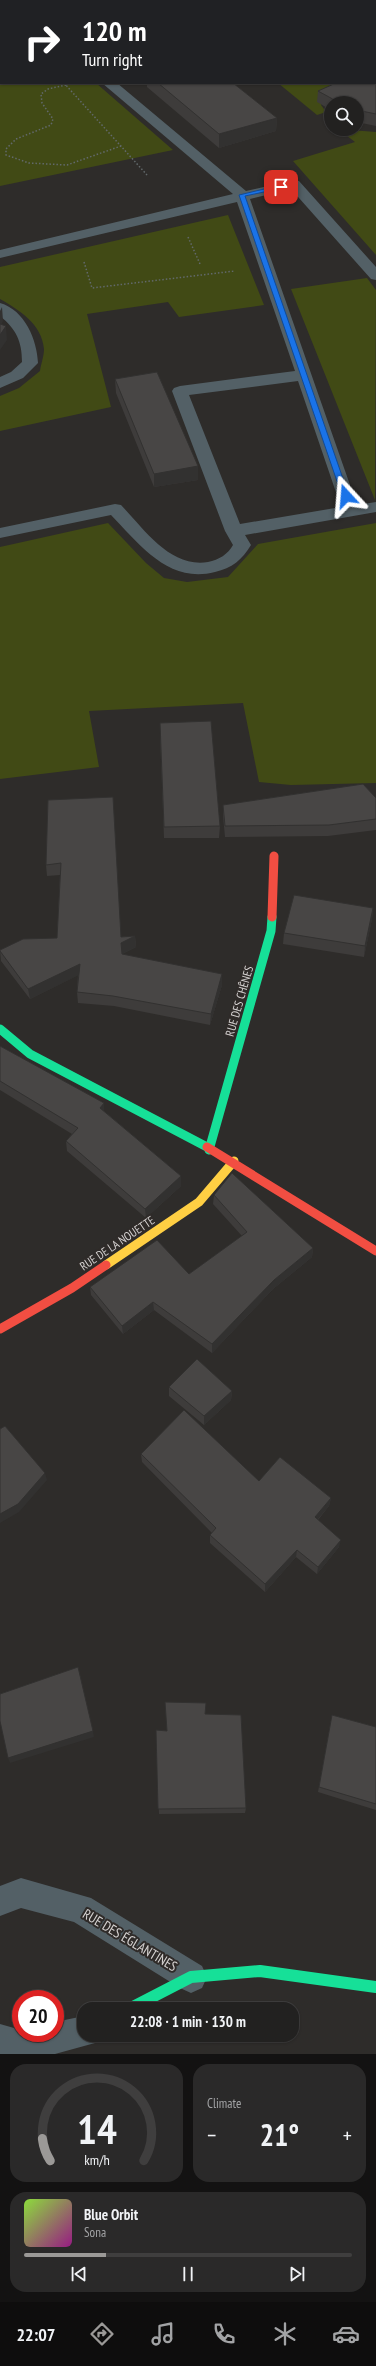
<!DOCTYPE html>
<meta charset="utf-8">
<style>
body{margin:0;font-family:"PT Sans Narrow",sans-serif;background:#2a2929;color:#f1f3f6;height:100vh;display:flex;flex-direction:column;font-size:15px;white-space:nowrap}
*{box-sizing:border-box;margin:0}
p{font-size:13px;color:#a2a3a5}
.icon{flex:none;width:22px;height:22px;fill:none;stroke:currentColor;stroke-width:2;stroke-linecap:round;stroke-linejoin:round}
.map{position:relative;height:2054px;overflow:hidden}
.side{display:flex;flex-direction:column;gap:10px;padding:10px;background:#131212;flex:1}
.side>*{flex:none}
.banner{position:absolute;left:0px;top:0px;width:376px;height:84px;box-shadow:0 1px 3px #0004,0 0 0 1px #3f3e3e;background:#202124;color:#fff;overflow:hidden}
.controls{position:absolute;left:324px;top:96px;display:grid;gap:8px}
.controls a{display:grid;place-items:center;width:40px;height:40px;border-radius:50%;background:#222120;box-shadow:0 1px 3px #0004,0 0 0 1px #3f3e3e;font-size:20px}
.speed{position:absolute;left:12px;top:1990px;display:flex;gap:8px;font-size:20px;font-weight:700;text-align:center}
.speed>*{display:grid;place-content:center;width:52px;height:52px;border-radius:50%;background:#222120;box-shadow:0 1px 3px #0004,0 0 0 1px #3f3e3e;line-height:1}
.speed .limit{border:6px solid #d22;background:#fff;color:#111}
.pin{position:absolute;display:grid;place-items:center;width:34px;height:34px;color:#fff;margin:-17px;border-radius:8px;box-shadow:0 2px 6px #0006}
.me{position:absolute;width:44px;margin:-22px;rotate:341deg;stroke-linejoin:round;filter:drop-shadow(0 0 3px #0008)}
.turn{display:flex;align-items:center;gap:14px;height:84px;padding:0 16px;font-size:18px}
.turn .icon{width:52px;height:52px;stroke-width:2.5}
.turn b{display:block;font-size:28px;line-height:34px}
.big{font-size:30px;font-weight:700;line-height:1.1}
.side .widget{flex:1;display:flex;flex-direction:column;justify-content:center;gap:6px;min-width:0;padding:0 14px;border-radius:16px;background:#2a2929}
.side .dial{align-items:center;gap:0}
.dial svg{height:104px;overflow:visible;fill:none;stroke:#3f3e3e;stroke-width:7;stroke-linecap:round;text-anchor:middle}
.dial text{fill:#f1f3f6;stroke:none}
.song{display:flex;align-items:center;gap:12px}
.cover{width:48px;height:48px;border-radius:6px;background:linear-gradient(135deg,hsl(90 70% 55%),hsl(310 70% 35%))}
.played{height:4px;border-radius:2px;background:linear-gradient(90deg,#9b9997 25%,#3f3e3e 25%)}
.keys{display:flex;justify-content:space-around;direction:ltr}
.heat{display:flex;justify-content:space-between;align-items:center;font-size:22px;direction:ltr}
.side .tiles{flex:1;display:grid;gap:10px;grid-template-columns:1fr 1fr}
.widget:last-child{grid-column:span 2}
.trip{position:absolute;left:77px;top:2002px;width:222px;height:40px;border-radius:16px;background:#222120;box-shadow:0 1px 3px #0004,0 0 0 1px #3f3e3e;font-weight:700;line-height:40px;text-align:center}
.tabs{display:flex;height:64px;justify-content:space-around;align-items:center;background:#0e0d0d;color:#a2a3a5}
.tabs .icon{width:28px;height:28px}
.tabs .active{color:#9b9997}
.tabs b{font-size:18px;color:#f1f3f6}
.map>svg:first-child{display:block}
.green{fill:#414a15}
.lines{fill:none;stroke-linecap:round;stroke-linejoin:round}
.path{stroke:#62696b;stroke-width:1.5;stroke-dasharray:1.5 2;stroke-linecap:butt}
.lane{fill:#536066;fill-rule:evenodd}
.street{fill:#536066;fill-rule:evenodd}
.fast-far2{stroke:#16e098;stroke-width:5.5}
.fast-far1{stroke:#16e098;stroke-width:9}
.fast{stroke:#16e098;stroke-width:12}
.slow{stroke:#ffcf43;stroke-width:9}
.jam{stroke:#f24e42;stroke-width:9}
.wall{fill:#3e3c3b}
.shaded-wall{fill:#323130}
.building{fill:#484645;stroke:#323130}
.route{fill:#1a73e8;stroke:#114b97}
.labels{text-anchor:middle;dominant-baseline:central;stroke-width:4;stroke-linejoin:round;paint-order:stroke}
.street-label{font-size:12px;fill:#d6d3d2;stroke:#2f2b29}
.near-street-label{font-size:14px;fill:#d6d3d2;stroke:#2f2b29}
</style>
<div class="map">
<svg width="376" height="2054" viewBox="0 0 376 2054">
<rect width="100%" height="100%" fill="#2e2c2a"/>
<path class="green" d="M 0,43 L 1,83 L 96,83 L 173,150 L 0,186 Z
M 278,83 L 342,83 L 322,98 L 321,105 L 326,112 L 317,115 Z
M 338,129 L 376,132 L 376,255 L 293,161 L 355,142 Z
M 228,215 L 264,305 L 179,317 L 168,302 L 87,314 L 111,407 L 0,431 L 0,396 L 19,388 L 40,371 C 41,364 44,356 44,349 C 42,324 19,310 0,299 L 0,267 Z
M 367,278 L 376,290 L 375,500 L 291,289 Z
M 108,523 L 146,563 L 164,578 L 187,582 L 228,577 L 258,544 L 376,523 L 376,783 L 291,785 L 259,782 L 243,703 L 89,711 L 99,767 L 0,779 L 0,547 Z"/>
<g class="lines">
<path class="path" d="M 64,83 L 147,175
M 66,85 L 48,89 L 41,94 L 42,103 L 53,119 L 51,125 L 16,139 L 6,149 L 6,155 L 29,163 L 67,165 L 121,146
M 188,237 L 200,264
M 84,262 L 92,288 L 235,271"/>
<path class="lane" d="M 102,83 L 117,83 L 246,191 L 294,180 L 299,181 L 376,267 L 376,280 L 371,279 L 291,189 L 250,199 L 357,505 L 376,502 L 376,512 L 245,535 L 251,545 C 242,560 232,568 215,572 C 169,584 140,545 111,515 L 0,538 L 0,528 L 115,504 L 121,505 C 145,530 170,568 208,562 C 219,560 228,554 233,545 L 225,531 L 172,391 L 174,388 L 180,386 L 295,371 L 237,202 L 0,258 L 0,250 L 233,194 ZM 298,381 L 341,507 L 240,524 L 189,395 Z
M 0,303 C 25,310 37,340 38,363 L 23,378 L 0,388 L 0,377 L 11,372 L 22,362 C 22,341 16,329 0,316 Z"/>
<path class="street" d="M 153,0 L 165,0 L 166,1 L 154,1 Z
M 21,1878 L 91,1898 L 202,1966 L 207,1977 L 202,1988 L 191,1993 L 180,1988 L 74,1922 L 21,1908 L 0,1916 L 0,1886 Z
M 84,2016 L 84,2035 L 99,2035 L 95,2043 L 55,2054 L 0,2054 L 0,2024 L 21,2030 L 21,2033 L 55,2033 L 55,2022 Z"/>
<path class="fast-far2" d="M 299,1 L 308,0"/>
<path class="fast-far1" d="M 0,1029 L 30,1054 L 207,1147
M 209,1150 L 271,931 L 272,917"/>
<path class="fast" d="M 129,2009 L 191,1977 L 260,1971 L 376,1987"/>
<path class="slow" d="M 106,1265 L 199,1202 L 234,1161"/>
<path class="jam" d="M 272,917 L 274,856
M 207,1147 L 376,1251
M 0,1329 L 72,1288 L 106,1265"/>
</g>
<path class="wall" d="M 376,73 L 376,126 L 357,122 L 357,103 L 331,103 L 331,110 L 317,102 L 318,91 Z
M 147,83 L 233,83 L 277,118 L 276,131 L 219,148 L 147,87 Z
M 115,379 L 198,466 L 198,480 L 154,487 L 116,393 Z
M 160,734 L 220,826 L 219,838 L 164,838 Z
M 376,798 L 376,830 L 328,836 L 225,837 L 223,816 L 223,805 Z
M 48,800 L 121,937 L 135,936 L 136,947 L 122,954 L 222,985 L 210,1025 L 114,1006 L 78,1003 L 77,992 L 78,975 L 30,999 L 1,961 L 0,950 L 57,938 L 60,875 L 47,876 L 46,865 Z
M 373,908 L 372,919 L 364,957 L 283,944 L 284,933 Z
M 0,1046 L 104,1103 L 104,1111 L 181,1176 L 181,1186 L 146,1218 L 67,1151 L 66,1141 L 72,1134 L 0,1090 Z
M 214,1195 L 313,1248 L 312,1257 L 273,1289 L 212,1353 L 154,1310 L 123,1334 L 91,1295 L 90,1287 L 189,1274 L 242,1236 L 213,1204 Z
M 169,1387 L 232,1391 L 231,1400 L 204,1425 L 169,1396 Z
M 141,1454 L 259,1481 L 331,1498 L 329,1506 L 318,1520 L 339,1547 L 317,1574 L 296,1557 L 265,1592 L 210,1543 L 210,1535 L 212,1533 L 142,1462 Z
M 205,1714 L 246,1808 L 245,1813 L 159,1814 L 156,1730 L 167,1731 Z
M 332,1715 L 376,1727 L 376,1810 L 318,1792 Z"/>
<path class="shaded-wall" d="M 277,118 L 276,131 L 219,148 L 219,134 Z
M 2,307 L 3,321 L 0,327 L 0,311 Z
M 6,326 L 7,340 L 0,350 L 0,335 Z
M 198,466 L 198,480 L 154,487 L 154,474 Z
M 373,908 L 372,919 L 364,957 L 365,946 Z
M 135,936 L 136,947 L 122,954 L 121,943 Z
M 80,964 L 81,974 L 30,999 L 28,989 Z
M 222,974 L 222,985 L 210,1025 L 211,1014 Z
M 104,1103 L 104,1113 L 100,1108 Z
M 181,1176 L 181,1186 L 146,1218 L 145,1209 Z
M 313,1248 L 312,1257 L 273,1289 L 212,1353 L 212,1344 L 274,1280 Z
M 153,1302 L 154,1310 L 123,1334 L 122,1326 Z
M 232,1391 L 231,1400 L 204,1425 L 204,1416 Z
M 45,1473 L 47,1480 L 19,1512 L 0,1523 L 0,1514 Z
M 331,1498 L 329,1506 L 313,1525 L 315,1517 Z
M 341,1540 L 339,1547 L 317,1574 L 318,1567 Z
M 297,1550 L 296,1557 L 265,1592 L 265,1584 Z
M 93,1731 L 94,1737 L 10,1763 L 8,1758 Z"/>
<path class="building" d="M 376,73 L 376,114 L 357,110 L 357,103 L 340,103 L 318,91 L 336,83 L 375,83 L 375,74 Z
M 158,83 L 233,83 L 277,118 L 219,134 Z
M 0,324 L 6,326 L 0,335 Z
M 157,372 L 198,466 L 154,474 L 115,379 Z
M 211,721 L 220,826 L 164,827 L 160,723 Z
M 363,784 L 376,798 L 376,819 L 329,825 L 225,826 L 223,805 Z
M 113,797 L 121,937 L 135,936 L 121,943 L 122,954 L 222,974 L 211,1014 L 113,996 L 77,992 L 80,964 L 28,989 L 0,951 L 0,950 L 23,939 L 57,938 L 61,863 L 46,865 L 48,800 Z
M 294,895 L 373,908 L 365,946 L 284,933 Z
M 0,1046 L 104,1103 L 100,1108 L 181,1176 L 145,1209 L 66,1141 L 78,1128 L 0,1081 Z
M 232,1173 L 313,1248 L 274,1280 L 212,1344 L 153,1302 L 122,1326 L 90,1287 L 157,1240 L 189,1274 L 247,1232 L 214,1195 Z
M 197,1359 L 232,1391 L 204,1416 L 169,1387 Z
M 184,1410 L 259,1481 L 280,1457 L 331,1498 L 315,1517 L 341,1540 L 318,1567 L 297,1550 L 265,1584 L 210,1535 L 216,1528 L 141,1454 Z
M 5,1426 L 45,1473 L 18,1504 L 0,1514 L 0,1429 Z
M 78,1667 L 93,1731 L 8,1758 L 0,1721 L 0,1694 Z
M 165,1702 L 206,1703 L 205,1714 L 241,1715 L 246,1808 L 158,1809 L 156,1730 L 167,1731 Z
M 332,1715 L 376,1727 L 376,1804 L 319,1787 Z"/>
<path class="route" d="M 281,185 L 283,188 L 245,196 L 349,496 L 346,498 L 342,496 L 239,195 Z"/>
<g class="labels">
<g class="street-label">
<text transform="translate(239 1001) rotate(-74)">RUE DES CHÊNES</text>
<text transform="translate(117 1243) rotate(-34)">RUE DE LA NOUETTE</text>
</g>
<g class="near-street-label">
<text transform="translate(130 1940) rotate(31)">RUE DES ÉGLANTINES</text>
</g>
</g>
</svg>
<div class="controls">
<a><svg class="icon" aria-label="search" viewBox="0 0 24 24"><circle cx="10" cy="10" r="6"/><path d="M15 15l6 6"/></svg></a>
</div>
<div class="speed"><div class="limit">20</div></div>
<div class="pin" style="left:281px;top:187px;background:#d93025"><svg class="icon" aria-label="arrive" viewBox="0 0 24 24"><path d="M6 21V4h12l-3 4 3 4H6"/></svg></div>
<svg class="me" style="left:346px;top:496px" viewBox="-20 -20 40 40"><path d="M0-17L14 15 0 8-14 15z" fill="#1a73e8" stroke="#fff" stroke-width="4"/></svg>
<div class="trip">22:08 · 1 min · 130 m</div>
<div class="banner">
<div class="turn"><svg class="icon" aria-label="right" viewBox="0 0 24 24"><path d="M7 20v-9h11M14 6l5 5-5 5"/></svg><div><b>120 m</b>Turn right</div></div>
</div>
</div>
<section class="side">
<div class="tiles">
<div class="widget dial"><svg viewBox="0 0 100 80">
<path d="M14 69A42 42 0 1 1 86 69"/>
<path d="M14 69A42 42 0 0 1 8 52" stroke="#9b9997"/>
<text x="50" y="56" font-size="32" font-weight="700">14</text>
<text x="50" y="72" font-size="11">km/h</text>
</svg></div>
<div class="widget"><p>Climate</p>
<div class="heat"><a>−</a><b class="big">21°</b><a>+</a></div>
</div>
<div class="widget">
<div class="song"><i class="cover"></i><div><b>Blue Orbit</b><p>Sona</p></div></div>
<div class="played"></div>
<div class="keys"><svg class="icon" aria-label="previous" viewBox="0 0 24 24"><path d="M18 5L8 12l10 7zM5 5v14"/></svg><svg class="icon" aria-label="pause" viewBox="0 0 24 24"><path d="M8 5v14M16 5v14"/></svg><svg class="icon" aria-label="next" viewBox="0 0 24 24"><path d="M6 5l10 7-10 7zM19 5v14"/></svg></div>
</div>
</div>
</section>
<nav class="tabs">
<b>22:07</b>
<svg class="icon active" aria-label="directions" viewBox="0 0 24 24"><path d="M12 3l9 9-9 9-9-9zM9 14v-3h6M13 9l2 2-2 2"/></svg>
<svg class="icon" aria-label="music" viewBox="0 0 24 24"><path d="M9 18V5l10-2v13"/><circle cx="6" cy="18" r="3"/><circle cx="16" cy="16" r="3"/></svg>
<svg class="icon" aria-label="phone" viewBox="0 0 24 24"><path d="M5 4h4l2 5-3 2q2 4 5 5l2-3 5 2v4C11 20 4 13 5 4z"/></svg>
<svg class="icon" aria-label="climate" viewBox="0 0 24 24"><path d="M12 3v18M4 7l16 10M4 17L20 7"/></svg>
<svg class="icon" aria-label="car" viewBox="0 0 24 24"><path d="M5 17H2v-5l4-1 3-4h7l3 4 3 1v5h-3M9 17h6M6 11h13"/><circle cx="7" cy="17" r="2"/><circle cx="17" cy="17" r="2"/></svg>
</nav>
